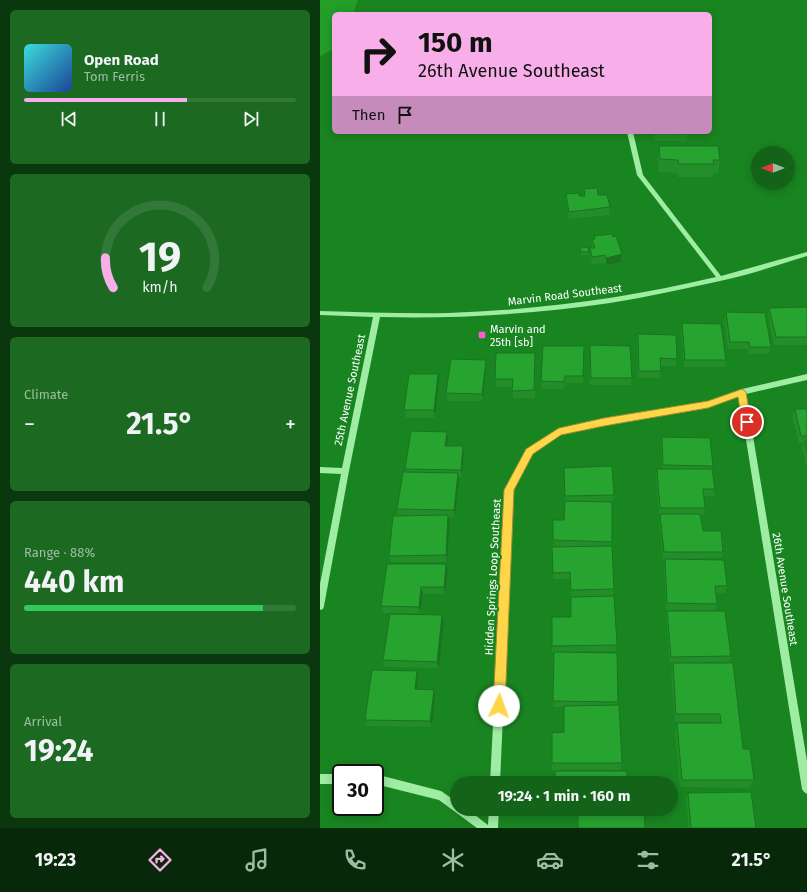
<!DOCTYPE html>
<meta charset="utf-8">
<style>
body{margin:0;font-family:"Fira Sans",sans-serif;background:#1c6a22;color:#f1f3f6;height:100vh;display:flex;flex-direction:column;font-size:15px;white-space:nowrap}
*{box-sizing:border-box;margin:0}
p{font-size:13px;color:#9dbda2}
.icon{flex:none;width:22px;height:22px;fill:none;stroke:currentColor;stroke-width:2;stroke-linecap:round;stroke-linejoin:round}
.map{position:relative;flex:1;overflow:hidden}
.details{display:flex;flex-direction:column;gap:10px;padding:10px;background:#0a370e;width:320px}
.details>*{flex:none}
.top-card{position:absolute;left:12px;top:12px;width:380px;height:122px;border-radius:6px;box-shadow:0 2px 10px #0003;background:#f7aee9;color:#111;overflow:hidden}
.needle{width:26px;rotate:270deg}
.fabs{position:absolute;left:431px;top:146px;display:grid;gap:8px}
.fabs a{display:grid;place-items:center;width:44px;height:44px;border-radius:50%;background:#136419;box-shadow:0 2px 10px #0003;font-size:20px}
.speed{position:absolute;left:12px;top:764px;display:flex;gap:8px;font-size:20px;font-weight:700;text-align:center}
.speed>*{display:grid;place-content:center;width:52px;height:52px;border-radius:50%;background:#136419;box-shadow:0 2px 10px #0003;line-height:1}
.speed .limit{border:2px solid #111;border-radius:6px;background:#fff;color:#111}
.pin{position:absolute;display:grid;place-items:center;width:34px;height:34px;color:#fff;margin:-17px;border:2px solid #fff;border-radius:50%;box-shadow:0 1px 4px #0007}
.me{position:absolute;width:44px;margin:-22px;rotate:3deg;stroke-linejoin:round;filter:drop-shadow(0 0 3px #0008)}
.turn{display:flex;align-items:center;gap:14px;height:84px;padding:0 20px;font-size:18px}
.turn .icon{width:52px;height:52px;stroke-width:2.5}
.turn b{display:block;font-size:28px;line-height:34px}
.then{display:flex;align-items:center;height:38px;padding:0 20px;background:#0003;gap:8px;font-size:15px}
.big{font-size:30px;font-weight:700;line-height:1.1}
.details .widget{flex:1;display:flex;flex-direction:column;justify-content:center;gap:6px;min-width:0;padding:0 14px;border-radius:6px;background:#1c6a22}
.details .dial{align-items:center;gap:0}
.dial svg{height:104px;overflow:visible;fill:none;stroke:#327838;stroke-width:7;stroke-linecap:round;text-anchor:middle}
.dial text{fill:#f1f3f6;stroke:none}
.song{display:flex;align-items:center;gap:12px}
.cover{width:48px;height:48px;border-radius:6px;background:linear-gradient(135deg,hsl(180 70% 55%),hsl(220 70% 35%))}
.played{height:4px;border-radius:2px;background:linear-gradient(90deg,#f7aee9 60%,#327838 60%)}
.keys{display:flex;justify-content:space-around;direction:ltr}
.heat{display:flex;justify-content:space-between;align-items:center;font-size:22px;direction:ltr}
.charge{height:6px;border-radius:3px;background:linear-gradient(90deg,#34c759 88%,#327838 0)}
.trip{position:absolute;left:130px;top:776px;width:228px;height:40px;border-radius:20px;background:#136419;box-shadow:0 2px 10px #0003;font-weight:700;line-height:40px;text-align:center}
.menu{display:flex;height:64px;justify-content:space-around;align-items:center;background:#08280a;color:#9dbda2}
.menu .icon{width:28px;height:28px}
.menu .on{color:#f7aee9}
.menu b{font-size:18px;color:#f1f3f6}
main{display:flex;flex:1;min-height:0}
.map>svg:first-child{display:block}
.green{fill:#229e29}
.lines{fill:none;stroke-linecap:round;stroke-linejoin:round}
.minor{fill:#9feca3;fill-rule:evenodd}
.wall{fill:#228d29}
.shaded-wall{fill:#1b7322}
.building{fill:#27a430;stroke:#1b7322}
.route{fill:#ffd54a;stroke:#a68a30}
.poi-dot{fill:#ff5ada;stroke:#198521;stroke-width:1.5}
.labels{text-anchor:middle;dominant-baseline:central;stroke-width:4;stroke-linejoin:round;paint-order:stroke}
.street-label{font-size:11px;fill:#fff;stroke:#198521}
.poi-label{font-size:11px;fill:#fff;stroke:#198521;text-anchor:start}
</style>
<main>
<section class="details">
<div class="widget">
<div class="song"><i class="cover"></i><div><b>Open Road</b><p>Tom Ferris</p></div></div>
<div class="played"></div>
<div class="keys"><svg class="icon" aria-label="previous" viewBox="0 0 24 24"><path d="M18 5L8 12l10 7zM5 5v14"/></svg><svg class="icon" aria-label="pause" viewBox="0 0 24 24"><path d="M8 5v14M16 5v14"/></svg><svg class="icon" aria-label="next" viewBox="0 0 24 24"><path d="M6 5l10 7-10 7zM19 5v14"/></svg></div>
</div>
<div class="widget dial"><svg viewBox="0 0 100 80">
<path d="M14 69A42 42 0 1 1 86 69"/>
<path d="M14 69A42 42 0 0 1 8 46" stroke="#f7aee9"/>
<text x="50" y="56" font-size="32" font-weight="700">19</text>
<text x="50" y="72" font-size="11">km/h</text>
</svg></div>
<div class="widget"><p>Climate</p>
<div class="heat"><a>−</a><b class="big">21.5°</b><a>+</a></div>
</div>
<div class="widget"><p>Range · 88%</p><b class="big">440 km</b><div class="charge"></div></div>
<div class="widget"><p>Arrival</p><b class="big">19:24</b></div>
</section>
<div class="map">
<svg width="487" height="828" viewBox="0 0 487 828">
<rect width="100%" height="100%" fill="#198521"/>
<path class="green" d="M 0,0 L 38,0 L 33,14 L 14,14 L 14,49 L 0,56 Z"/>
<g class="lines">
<path class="minor" d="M 307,132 L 313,132 L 323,175 L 401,276 L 487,252 L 487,256 C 458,265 429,275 400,281 C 363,289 327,297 290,303 C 214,314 137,319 60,317 L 29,471 L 4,606 L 3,609 L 0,610 L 0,584 L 21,474 L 0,473 L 0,467 L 22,468 L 53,317 L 0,315 L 0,311 C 43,312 85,314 128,313 C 218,310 308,298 396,277 L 317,175 Z
M 487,374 L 487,380 L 426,394 L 487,761 L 487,794 L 484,792 L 482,789 L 419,396 L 389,407 L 283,425 L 241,434 L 212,454 L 193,490 L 180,783 L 170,783 L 185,490 L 206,450 L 236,430 L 283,419 L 388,401 L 422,389 Z
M 0,774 L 21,774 L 21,784 L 0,784 Z
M 55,774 L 121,791 L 137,802 L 137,809 L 147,809 L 168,825 L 169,809 L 179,809 L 178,828 L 157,828 L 119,800 L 55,784 Z"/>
</g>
<path class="wall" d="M 334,132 L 368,132 L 367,141 L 335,141 Z
M 339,146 L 400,160 L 398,173 L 393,173 L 392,177 L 357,177 L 357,173 L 339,172 L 338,159 Z
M 264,189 L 278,195 L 290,207 L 289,215 L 249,219 L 246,202 L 246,194 L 259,196 L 264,196 Z
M 274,236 L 302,254 L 301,262 L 286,265 L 285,263 L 272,265 L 270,256 L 270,248 L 272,248 L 272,239 L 274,239 Z
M 260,248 L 269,252 L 269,255 L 261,256 L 260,251 Z
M 487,307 L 487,345 L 454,345 L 448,315 L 449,308 Z
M 406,312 L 451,347 L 449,354 L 429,354 L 428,349 L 408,349 L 404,320 Z
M 362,323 L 406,360 L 405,367 L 364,367 L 361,331 Z
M 318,334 L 357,359 L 356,366 L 341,366 L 341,371 L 340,378 L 318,378 L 317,341 Z
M 270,345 L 312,378 L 311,385 L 270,385 Z
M 264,346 L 263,383 L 245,383 L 244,389 L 222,389 L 221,381 Z
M 215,361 L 215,398 L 193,398 L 192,387 L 176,387 L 175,379 Z
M 166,367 L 163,401 L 127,401 L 126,393 Z
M 119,381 L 115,418 L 86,418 L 84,410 Z
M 475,409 L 487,409 L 487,470 L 482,448 L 484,443 L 479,443 L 472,417 Z
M 342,437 L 393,466 L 392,469 L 395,489 L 394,496 L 384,496 L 385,508 L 384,515 L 381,515 L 383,531 L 403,552 L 402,558 L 345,559 L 407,586 L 405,593 L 396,593 L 397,604 L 395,611 L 346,610 L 344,566 L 345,559 L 343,559 L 339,521 L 340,515 L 339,515 L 336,476 L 337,469 L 342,469 L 341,444 Z
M 128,439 L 127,446 L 143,446 L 144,453 L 142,477 L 138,477 L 139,480 L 135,517 L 129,517 L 130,522 L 127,562 L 71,562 L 69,556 L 78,516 L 77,509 L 86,472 L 85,469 Z
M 244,468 L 294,495 L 293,502 L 292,502 L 292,546 L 294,589 L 293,596 L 251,596 L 250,579 L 233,579 L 233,540 L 244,520 L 245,501 Z
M 128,571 L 125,594 L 103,594 L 100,613 L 63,613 L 61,606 Z
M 347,611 L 411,656 L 409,662 L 362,663 L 413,663 L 423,749 L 434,780 L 430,788 L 360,787 L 355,731 L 357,723 L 397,723 L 397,722 L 355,722 L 351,671 L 353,663 L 350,663 L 346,618 Z
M 122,615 L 124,622 L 119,668 L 65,667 L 63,660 Z
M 232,617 L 297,645 L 296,651 L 246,652 L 298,702 L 297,705 L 302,763 L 301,770 L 232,771 L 232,733 L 244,732 L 244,707 L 233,707 L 234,652 L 232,652 Z
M 97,671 L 98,677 L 97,690 L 114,690 L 115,696 L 112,727 L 47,726 L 45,720 Z
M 368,793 L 436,828 L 369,828 L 366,798 Z
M 235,809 L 324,809 L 325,828 L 258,828 L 257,810 L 235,810 Z"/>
<path class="shaded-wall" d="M 302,254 L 301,262 L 286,265 L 286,258 Z
M 166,360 L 166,367 L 163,401 L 162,394 Z
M 118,374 L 119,381 L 115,418 L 114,410 Z
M 127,432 L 128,439 L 126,453 L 125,446 Z
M 143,446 L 144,453 L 142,477 L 141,470 Z
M 138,473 L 139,480 L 135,517 L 134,510 Z
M 128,515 L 130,522 L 127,562 L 126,555 Z
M 126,564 L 128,571 L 125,594 L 124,587 Z
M 101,587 L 103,594 L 100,613 L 99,607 Z
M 122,615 L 124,622 L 119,668 L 117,662 Z
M 97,671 L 98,677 L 96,695 L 95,689 Z
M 114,690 L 115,696 L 112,727 L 110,721 Z"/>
<path class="building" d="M 336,132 L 368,132 L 368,134 L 336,133 Z
M 339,146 L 398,146 L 400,160 L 393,160 L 394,164 L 359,164 L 358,160 L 340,159 Z
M 277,188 L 278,195 L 287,195 L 290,207 L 249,212 L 246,194 L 259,193 L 259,196 L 265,196 L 264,189 Z
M 292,234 L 293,237 L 296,236 L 302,254 L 286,258 L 285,255 L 272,257 L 270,248 L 275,248 L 272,239 L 275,239 L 274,236 Z
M 268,247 L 269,252 L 261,252 L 260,248 Z
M 487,307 L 487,337 L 456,337 L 449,308 Z
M 406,312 L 445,313 L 451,347 L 430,347 L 429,342 L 410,342 Z
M 362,323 L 401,324 L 406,360 L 365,360 Z
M 318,334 L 356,335 L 357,359 L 340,358 L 341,371 L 319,371 Z
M 270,345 L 310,346 L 312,378 L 271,378 Z
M 223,346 L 264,346 L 263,376 L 245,376 L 244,382 L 221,381 Z
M 176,353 L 215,353 L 214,390 L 192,391 L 193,379 L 175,379 Z
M 131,359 L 166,360 L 162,394 L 126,393 Z
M 89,374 L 118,374 L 114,410 L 84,410 Z
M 475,409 L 487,409 L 487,436 L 481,436 Z
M 91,431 L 127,432 L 125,446 L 143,446 L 141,470 L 85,469 Z
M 342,437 L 390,438 L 393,466 L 343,465 Z
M 485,441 L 487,441 L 487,452 Z
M 292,466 L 294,495 L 245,496 L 244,468 Z
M 337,469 L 392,469 L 395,489 L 383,489 L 385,508 L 340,508 Z
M 83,472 L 138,473 L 134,510 L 77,509 Z
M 245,501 L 292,502 L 292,542 L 233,540 L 233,520 L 244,520 Z
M 340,514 L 380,514 L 383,531 L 401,531 L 403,552 L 344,552 Z
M 128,515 L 126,555 L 69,556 L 73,516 Z
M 292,546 L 294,589 L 251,590 L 250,572 L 233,573 L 232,547 Z
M 345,559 L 404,560 L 407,586 L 395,586 L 397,604 L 347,603 Z
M 67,564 L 126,564 L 124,587 L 101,587 L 99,607 L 61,606 Z
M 294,596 L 297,645 L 232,646 L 232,617 L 251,617 L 251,597 Z
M 347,611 L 405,611 L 411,656 L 351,657 Z
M 70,614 L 122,615 L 117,662 L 63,660 Z
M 234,652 L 297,653 L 298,702 L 233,701 Z
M 353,663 L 413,663 L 423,749 L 430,749 L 434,780 L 362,780 L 357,723 L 401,723 L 400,714 L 356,714 Z
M 52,670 L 97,671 L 95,689 L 114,690 L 110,721 L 45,720 Z
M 299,705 L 302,763 L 232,763 L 232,733 L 244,732 L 244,706 Z
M 235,771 L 307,771 L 307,783 L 235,783 Z
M 431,792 L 436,828 L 371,828 L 368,793 Z
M 258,809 L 324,809 L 325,828 L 258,828 Z"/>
<path class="route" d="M 422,389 L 426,392 L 431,422 L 427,426 L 422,422 L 418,397 L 388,408 L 284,426 L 241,435 L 213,454 L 194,490 L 185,706 L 183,710 L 179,711 L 175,710 L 173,706 L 184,490 L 206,449 L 239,428 L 284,418 L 388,401 Z"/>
<rect class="poi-dot" x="158" y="331" width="8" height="8" rx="2"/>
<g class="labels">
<g class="street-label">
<text transform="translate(245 295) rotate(-7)">Marvin Road Southeast</text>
<text transform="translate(30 390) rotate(-78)">25th Avenue Southeast</text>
<text transform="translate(173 577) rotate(-87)">Hidden Springs Loop Southeast</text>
<text transform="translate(465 589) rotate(81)">26th Avenue Southeast</text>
</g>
<g class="poi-label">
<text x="170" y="329">Marvin and<tspan x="170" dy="13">25th [sb]</tspan></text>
</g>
</g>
</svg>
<div class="fabs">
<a><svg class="needle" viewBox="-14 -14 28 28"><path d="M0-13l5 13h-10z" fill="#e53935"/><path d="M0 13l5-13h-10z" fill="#9dbda2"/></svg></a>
</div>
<div class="speed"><div class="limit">30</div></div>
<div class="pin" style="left:427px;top:422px;background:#d93025"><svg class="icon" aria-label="arrive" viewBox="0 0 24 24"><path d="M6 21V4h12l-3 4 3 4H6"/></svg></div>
<svg class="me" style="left:179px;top:706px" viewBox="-20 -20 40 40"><circle r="19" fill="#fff"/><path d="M0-13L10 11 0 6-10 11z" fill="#ffd54a"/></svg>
<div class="trip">19:24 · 1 min · 160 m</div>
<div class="top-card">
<div class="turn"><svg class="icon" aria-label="right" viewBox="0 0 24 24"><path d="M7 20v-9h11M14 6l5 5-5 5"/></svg><div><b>150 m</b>26th Avenue Southeast</div></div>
<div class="then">Then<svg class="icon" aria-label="arrive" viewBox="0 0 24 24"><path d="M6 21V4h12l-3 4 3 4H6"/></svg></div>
</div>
</div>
</main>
<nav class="menu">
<b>19:23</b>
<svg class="icon on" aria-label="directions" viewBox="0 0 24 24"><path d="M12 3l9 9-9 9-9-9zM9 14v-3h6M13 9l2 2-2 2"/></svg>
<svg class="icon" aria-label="music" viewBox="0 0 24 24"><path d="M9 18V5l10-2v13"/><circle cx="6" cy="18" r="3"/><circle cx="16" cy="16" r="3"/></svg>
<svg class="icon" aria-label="phone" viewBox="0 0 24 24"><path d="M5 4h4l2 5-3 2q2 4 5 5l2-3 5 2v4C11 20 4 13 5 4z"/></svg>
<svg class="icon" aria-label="climate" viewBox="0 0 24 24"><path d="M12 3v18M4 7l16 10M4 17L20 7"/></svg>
<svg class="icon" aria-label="car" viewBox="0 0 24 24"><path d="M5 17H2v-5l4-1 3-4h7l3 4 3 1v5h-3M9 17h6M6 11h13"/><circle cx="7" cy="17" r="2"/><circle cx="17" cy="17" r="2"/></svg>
<svg class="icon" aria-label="filters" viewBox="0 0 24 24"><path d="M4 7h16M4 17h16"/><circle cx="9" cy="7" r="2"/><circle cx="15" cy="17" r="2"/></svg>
<b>21.5°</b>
</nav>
